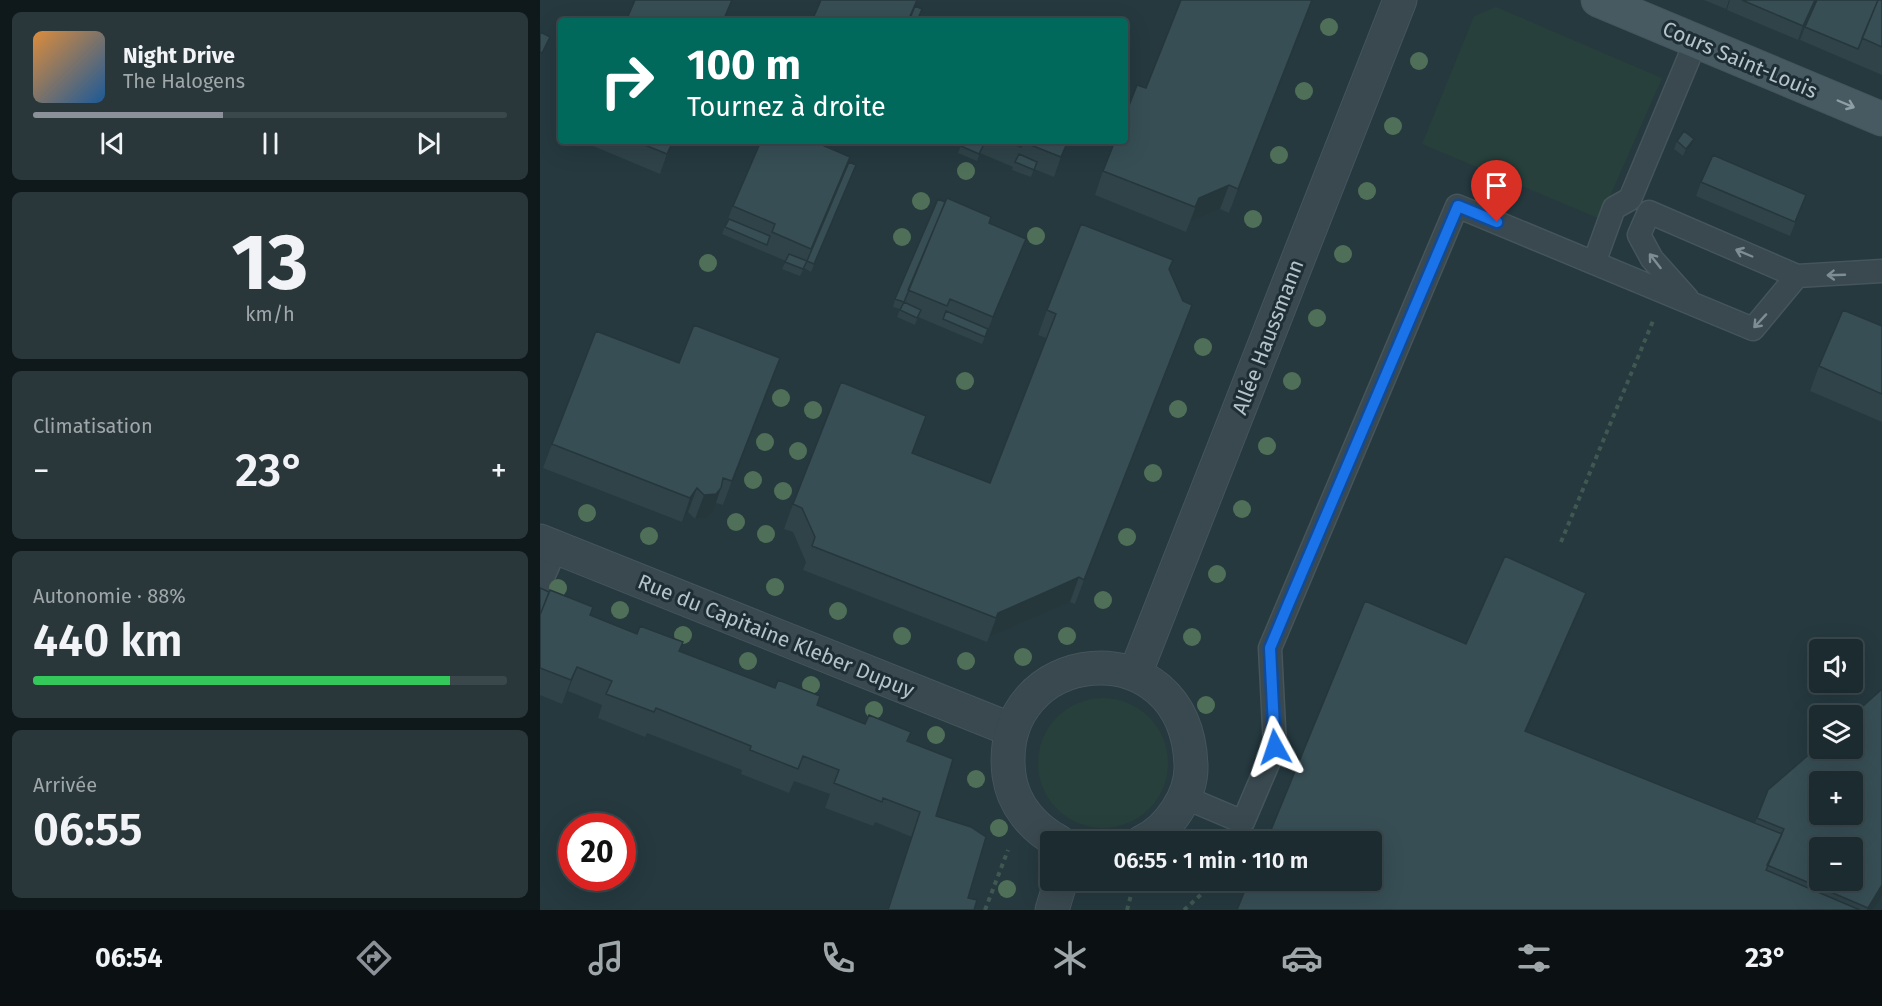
<!DOCTYPE html>
<html lang="fr">
<meta charset="utf-8">
<style>
body{margin:0;font-family:"Fira Sans",sans-serif;background:#29373b;color:#f1f3f6;height:100vh;display:flex;flex-direction:column;font-size:22px;white-space:nowrap}
*{box-sizing:border-box;margin:0}
p{font-size:20px;color:#a0a7aa}
.icon{flex:none;width:33px;height:33px;fill:none;stroke:currentColor;stroke-width:2;stroke-linecap:round;stroke-linejoin:round}
.map{position:relative;flex:1;overflow:hidden}
.drawer{display:flex;flex-direction:column;gap:12px;padding:12px;background:#0f181a;width:540px}
.drawer>*{flex:none}
.banner{position:absolute;left:18px;top:18px;width:570px;height:126px;border-radius:6px;box-shadow:0 6px 24px #0002,0 0 0 2px #3a474b;background:#00695c;color:#fff;overflow:hidden}
.fabs{position:absolute;left:1269px;top:639px;display:grid;gap:12px}
.fabs a{display:grid;place-items:center;width:54px;height:54px;border-radius:6px;background:#1c2b2f;box-shadow:0 6px 24px #0002,0 0 0 2px #3a474b;font-size:30px}
.speed{position:absolute;left:18px;top:813px;display:flex;gap:12px;font-size:30px;font-weight:700;text-align:center}
.speed>*{display:grid;place-content:center;width:78px;height:78px;border-radius:50%;background:#1c2b2f;box-shadow:0 6px 24px #0002,0 0 0 2px #3a474b;line-height:1}
.speed .limit{border:9px solid #d22;background:#fff;color:#111}
.pin{position:absolute;display:grid;place-items:center;width:51px;height:51px;color:#fff;margin:-62px -26px;border-radius:50% 50% 50% 0;rotate:-45deg;box-shadow:0 0 6px #0007}
.pin .icon{rotate:45deg}
.me{position:absolute;width:66px;margin:-33px;rotate:355deg;stroke-linejoin:round;filter:drop-shadow(0 0 4px #0008)}
.turn{display:flex;align-items:center;gap:21px;height:126px;padding:0 30px;font-size:27px}
.turn .icon{width:78px;height:78px;stroke-width:2.5}
.turn b{display:block;font-size:42px;line-height:51px}
.big{font-size:45px;font-weight:600;line-height:1.1}
.drawer .tile{flex:1;display:flex;flex-direction:column;justify-content:center;gap:9px;min-width:0;padding:0 21px;border-radius:9px;background:#29373b}
.drawer .dial{align-items:center;gap:0}
.dial b{font-size:78px;line-height:1}
.song{display:flex;align-items:center;gap:18px}
.cover{width:72px;height:72px;border-radius:9px;background:linear-gradient(135deg,hsl(30 70% 55%),hsl(210 70% 35%))}
.played{height:6px;border-radius:3px;background:linear-gradient(90deg,#8c9099 40%,#3a474b 40%)}
.keys{display:flex;justify-content:space-around;direction:ltr}
.heat{display:flex;justify-content:space-between;align-items:center;font-size:33px;direction:ltr}
.charge{height:9px;border-radius:4px;background:linear-gradient(90deg,#34c759 88%,#3a474b 0)}
.trip{position:absolute;left:500px;top:831px;width:342px;height:60px;border-radius:6px;background:#1c2b2f;box-shadow:0 6px 24px #0002,0 0 0 2px #3a474b;font-weight:600;line-height:60px;text-align:center}
.menu{display:flex;height:96px;justify-content:space-around;align-items:center;background:#0b1113;color:#a0a7aa}
.menu .icon{width:42px;height:42px}
.menu .on{color:#8c9099}
.menu b{font-size:27px;color:#f1f3f6}
main{display:flex;flex:1;min-height:0}
.map>svg:first-child{display:block}
.grass{fill:#27403b}
.lines{fill:none;stroke-linecap:round;stroke-linejoin:round}
.service-casing{stroke:#45555b;stroke-width:25}
.minor-casing{stroke:#45555b;stroke-width:35}
.tertiary-casing{stroke:#45555b;stroke-width:35}
.secondary-casing{stroke:#45555b;stroke-width:35}
.path{stroke:#405852;stroke-width:4;stroke-dasharray:4.5 4.5;stroke-linecap:butt}
.service{stroke:#39494f;stroke-width:22}
.minor{stroke:#39494f;stroke-width:33}
.tertiary{stroke:#39494f;stroke-width:33}
.secondary{stroke:#475a62;stroke-width:33}
.tree{fill:#4f6f58}
.wall{fill:#2f4349}
.shaded-wall{fill:#26373c}
.building{fill:#374e55;stroke:#26373c;stroke-width:1.5;fill-rule:evenodd}
.oneway{stroke:#8e9fa6}
.oneway2{stroke:#7d8d93}
.route-casing{stroke:#114b97;stroke-width:15}
.route{stroke:#1a73e8;stroke-width:10}
.labels{text-anchor:middle;dominant-baseline:central;stroke-width:6;stroke-linejoin:round;paint-order:stroke}
.street-label{font-size:21px;fill:#b5c4ca;stroke:#1e2e34}
</style>
<main>
<section class="drawer">
<div class="tile">
<div class="song"><i class="cover"></i><div><b>Night Drive</b><p>The Halogens</p></div></div>
<div class="played"></div>
<div class="keys"><svg class="icon" aria-label="previous" viewBox="0 0 24 24"><path d="M18 5L8 12l10 7zM5 5v14"/></svg><svg class="icon" aria-label="pause" viewBox="0 0 24 24"><path d="M8 5v14M16 5v14"/></svg><svg class="icon" aria-label="next" viewBox="0 0 24 24"><path d="M6 5l10 7-10 7zM19 5v14"/></svg></div>
</div>
<div class="tile dial"><b>13</b><p>km/h</p></div>
<div class="tile"><p>Climatisation</p>
<div class="heat"><a>−</a><b class="big">23°</b><a>+</a></div>
</div>
<div class="tile"><p>Autonomie · 88%</p><b class="big">440 km</b><div class="charge"></div></div>
<div class="tile"><p>Arrivée</p><b class="big">06:55</b></div>
</section>
<div class="map">
<svg width="1342" height="910" viewBox="0 0 1342 910">
<rect width="100%" height="100%" fill="#25393f"/>
<path class="grass" d="M 956,7 L 1122,78 L 1060,219 L 882,144 L 934,16 Z
M498 763a65 65 0 1 1 130 0a65 65 0 1 1-130 0Z"/>
<g class="lines">
<g class="service-casing">
<path id="service" d="M 1054,263 L 1074,208 L 1090,199 L 1156,41
M 1147,298 L 1112,259 L 1099,235 L 1109,212 L 1257,276 L 1342,271
M 0,584 L 16,548
M 644,797 L 703,822 L 735,747 L 730,648 L 917,206 L 1213,329 L 1257,276"/>
</g>
<g class="minor-casing">
<path id="minor" d="M 0,541 L 472,730"/>
</g>
<g class="tertiary-casing">
<path id="tertiary" d="M 595,674 L 860,0
M 519,842 C 493,828 473,805 469,775 C 453,645 646,624 651,765 C 652,795 629,830 602,842
M 512,910 L 521,880"/>
</g>
<g class="secondary-casing">
<path id="secondary" d="M 1058,0 L 1342,119"/>
</g>
<path class="path" d="M 1021,542 L 1113,321
M 445,910 L 468,850
M 587,910 L 595,880
M 644,910 L 677,880"/>
<use href="#service" class="service"/>
<use href="#minor" class="minor"/>
<use href="#tertiary" class="tertiary"/>
<use href="#secondary" class="secondary"/>
</g>
<g class="tree">
<circle cx="789" cy="27" r="9"/>
<circle cx="879" cy="61" r="9"/>
<circle cx="764" cy="91" r="9"/>
<circle cx="853" cy="126" r="9"/>
<circle cx="739" cy="155" r="9"/>
<circle cx="426" cy="171" r="9"/>
<circle cx="827" cy="191" r="9"/>
<circle cx="381" cy="201" r="9"/>
<circle cx="713" cy="219" r="9"/>
<circle cx="496" cy="236" r="9"/>
<circle cx="362" cy="237" r="9"/>
<circle cx="803" cy="254" r="9"/>
<circle cx="168" cy="263" r="9"/>
<circle cx="777" cy="318" r="9"/>
<circle cx="663" cy="347" r="9"/>
<circle cx="425" cy="381" r="9"/>
<circle cx="752" cy="381" r="9"/>
<circle cx="241" cy="398" r="9"/>
<circle cx="638" cy="409" r="9"/>
<circle cx="273" cy="410" r="9"/>
<circle cx="225" cy="442" r="9"/>
<circle cx="727" cy="446" r="9"/>
<circle cx="258" cy="451" r="9"/>
<circle cx="613" cy="473" r="9"/>
<circle cx="213" cy="480" r="9"/>
<circle cx="243" cy="491" r="9"/>
<circle cx="702" cy="509" r="9"/>
<circle cx="47" cy="513" r="9"/>
<circle cx="196" cy="522" r="9"/>
<circle cx="226" cy="534" r="9"/>
<circle cx="109" cy="536" r="9"/>
<circle cx="587" cy="537" r="9"/>
<circle cx="677" cy="574" r="9"/>
<circle cx="235" cy="587" r="9"/>
<circle cx="18" cy="588" r="9"/>
<circle cx="563" cy="600" r="9"/>
<circle cx="80" cy="610" r="9"/>
<circle cx="298" cy="611" r="9"/>
<circle cx="143" cy="635" r="9"/>
<circle cx="362" cy="636" r="9"/>
<circle cx="527" cy="636" r="9"/>
<circle cx="652" cy="637" r="9"/>
<circle cx="483" cy="657" r="9"/>
<circle cx="208" cy="661" r="9"/>
<circle cx="426" cy="661" r="9"/>
<circle cx="271" cy="685" r="9"/>
<circle cx="666" cy="705" r="9"/>
<circle cx="334" cy="710" r="9"/>
<circle cx="396" cy="735" r="9"/>
<circle cx="436" cy="779" r="9"/>
<circle cx="459" cy="828" r="9"/>
<circle cx="467" cy="889" r="9"/>
</g>
<path class="wall" d="M 773,0 L 689,213 L 680,209 L 650,222 L 646,232 L 555,195 L 563,171 L 606,88 Z
M 1164,0 L 1189,0 L 1186,9 Z
M 1190,0 L 1276,0 L 1258,40 L 1187,10 Z
M 1342,0 L 1342,75 L 1260,40 L 1265,27 Z
M 41,141 L 134,141 L 120,174 Z
M 423,141 L 529,141 L 514,177 L 494,169 L 491,177 L 472,170 L 473,167 L 440,153 L 437,161 L 418,153 Z
M 1137,141 L 1151,146 L 1143,156 L 1134,149 Z
M 309,162 L 313,172 L 271,272 L 264,268 L 260,276 L 242,269 L 246,261 L 182,234 L 193,206 Z
M 1161,182 L 1266,195 L 1250,236 L 1156,196 Z
M 449,223 L 479,258 L 442,344 L 378,317 L 375,325 L 357,317 L 360,309 L 353,307 L 355,299 Z
M 629,270 L 643,330 L 535,604 L 530,602 L 488,620 L 449,637 L 447,642 L 263,570 L 266,562 L 253,532 L 244,529 L 253,504 L 372,453 L 450,483 L 506,338 L 498,335 L 507,310 Z
M 1342,326 L 1342,422 L 1270,391 L 1279,366 Z
M 240,358 L 183,505 L 176,503 L 173,512 L 167,518 L 155,519 L 148,512 L 142,522 L 3,468 L 12,444 L 139,363 Z
M 0,588 L 53,607 L 50,615 L 325,724 L 371,732 L 368,741 L 396,816 L 428,898 L 434,910 L 347,910 L 372,837 L 335,822 L 333,826 L 285,808 L 290,794 L 254,781 L 249,793 L 201,774 L 202,770 L 107,733 L 105,737 L 58,718 L 62,705 L 28,691 L 22,704 L 0,695 Z
M 1039,612 L 986,731 L 1215,823 L 1228,790 L 1342,689 L 1342,896 L 1333,910 L 697,910 L 926,644 Z"/>
<path class="shaded-wall" d="M 772,0 L 773,0 L 689,213 L 698,189 Z
M 1275,0 L 1276,0 L 1258,40 L 1263,26 Z
M 1154,139 L 1151,146 L 1143,156 L 1146,149 Z
M 133,141 L 134,141 L 120,174 L 127,154 Z
M 528,141 L 529,141 L 514,177 L 521,157 Z
M 689,185 L 680,209 L 650,222 L 646,232 L 659,198 Z
M 486,239 L 479,258 L 445,337 L 453,317 Z
M 652,305 L 643,330 L 535,604 L 544,580 Z
M 240,358 L 231,383 L 183,505 L 192,481 Z
M 157,488 L 148,512 L 142,522 L 150,498 Z
M 181,488 L 173,512 L 167,518 L 155,519 L 164,495 Z
M 539,577 L 530,602 L 449,637 L 458,613 Z
M 1046,593 L 1039,612 L 978,750 L 985,731 Z
M 37,667 L 28,691 L 22,704 L 31,680 Z
M 1342,885 L 1342,896 L 1333,910 L 1327,910 Z"/>
<path class="building" d="M 95,0 L 192,0 L 183,21 L 86,21 Z
M 281,0 L 377,0 L 368,21 L 272,21 Z
M 641,0 L 772,0 L 698,189 L 689,185 L 659,198 L 655,207 L 563,171 L 575,141 L 585,141 L 585,116 L 597,85 L 606,88 Z
M 1202,0 L 1275,0 L 1263,26 Z
M 1277,0 L 1338,0 L 1318,49 L 1265,27 Z
M 1338,0 L 1342,0 L 1342,47 L 1322,38 Z
M 375,6 L 382,9 L 377,21 L 369,21 Z
M 0,32 L 10,37 L 2,53 L 0,52 Z
M 1144,131 L 1154,139 L 1146,149 L 1137,141 Z
M 95,141 L 133,141 L 127,154 Z
M 221,141 L 255,141 L 263,144 L 264,141 L 273,141 L 310,157 L 271,249 L 232,232 L 235,224 L 193,206 Z
M 423,141 L 432,141 L 443,146 L 439,154 L 421,146 Z
M 465,141 L 528,141 L 521,157 L 483,142 L 481,147 Z
M 479,154 L 497,162 L 494,170 L 475,162 Z
M 1173,155 L 1266,195 L 1255,222 L 1161,182 Z
M 309,162 L 316,165 L 274,264 L 267,261 L 263,269 L 245,262 L 249,254 L 267,261 Z
M 407,198 L 451,217 L 449,223 L 486,239 L 453,317 L 410,299 L 407,306 L 368,290 Z
M 398,199 L 405,202 L 364,302 L 355,299 Z
M 189,219 L 230,236 L 227,245 L 185,227 Z
M 541,224 L 633,260 L 629,269 L 643,301 L 652,305 L 544,580 L 539,577 L 497,596 L 458,613 L 456,618 L 272,546 L 275,537 L 262,508 L 253,504 L 301,382 L 386,416 L 372,453 L 450,483 L 516,314 L 507,310 Z
M 364,302 L 381,310 L 377,318 L 360,310 Z
M 1303,310 L 1342,326 L 1342,394 L 1279,366 Z
M 406,311 L 448,329 L 445,337 L 403,319 Z
M 154,325 L 240,358 L 192,481 L 183,478 L 181,488 L 176,494 L 164,495 L 157,488 L 150,498 L 12,444 L 56,331 L 139,363 Z
M 965,556 L 1046,593 L 985,731 L 1242,834 L 1226,870 L 1320,910 L 697,910 L 709,880 L 831,880 L 831,842 L 726,842 L 825,601 L 926,644 Z
M 0,588 L 9,592 L 0,615 Z
M 10,590 L 53,607 L 50,615 L 97,634 L 100,626 L 143,642 L 139,651 L 235,688 L 238,680 L 280,696 L 277,705 L 325,724 L 329,715 L 371,732 L 367,741 L 413,759 L 396,816 L 431,827 L 446,837 L 428,898 L 437,900 L 434,910 L 348,910 L 380,812 L 343,798 L 342,802 L 294,783 L 299,770 L 263,756 L 258,769 L 210,750 L 211,746 L 116,708 L 114,712 L 66,694 L 72,681 L 37,667 L 31,680 L 0,668 L 0,615 Z
M 1342,689 L 1342,885 L 1328,908 L 1227,865 L 1244,829 L 1217,818 L 1228,790 L 1280,745 L 1280,748 L 1312,748 L 1312,716 ZM 1280,782 L 1312,782 L 1312,814 L 1280,814 ZM 1280,848 L 1312,848 L 1312,880 L 1280,880 Z"/>
<defs><path id="oneway-shaft" d="M-6 0H5M1.5-3L5.5 0L1.5 3" fill="none" stroke-width="1.6" stroke-linecap="round" stroke-linejoin="round" transform="scale(1.5)"/></defs>
<use class="oneway" href="#oneway-shaft" transform="translate(1306 104) rotate(23)"/>
<g class="oneway2">
<use href="#oneway-shaft" transform="translate(1204 253) rotate(-157)"/>
<use href="#oneway-shaft" transform="translate(1115 261) rotate(-128)"/>
<use href="#oneway-shaft" transform="translate(1296 275) rotate(178)"/>
<use href="#oneway-shaft" transform="translate(1220 321) rotate(133)"/>
</g>
<g class="lines">
<g class="route-casing">
<path id="route" d="M 735,747 L 730,648 L 748,605 L 918,206 L 957,222"/>
</g>
<use href="#route" class="route"/>
</g>
<g class="labels">
<g class="street-label">
<text transform="translate(1200 60) rotate(23)">Cours Saint-Louis</text>
<text transform="translate(728 337) rotate(-69)">Allée Haussmann</text>
<text transform="translate(236 636) rotate(22)">Rue du Capitaine Kleber Dupuy</text>
</g>
</g>
</svg>
<div class="fabs">
<a><svg class="icon" aria-label="sound" viewBox="0 0 24 24"><path d="M4 9h4l5-4v14l-5-4H4zM17 9q2 3 0 6"/></svg></a>
<a><svg class="icon" aria-label="layers" viewBox="0 0 24 24"><path d="M12 4l9 5-9 5-9-5zM3 14l9 5 9-5"/></svg></a>
<a>+</a>
<a>−</a>
</div>
<div class="speed"><div class="limit">20</div></div>
<div class="pin" style="left:957px;top:222px;background:#d93025"><svg class="icon" aria-label="arrive" viewBox="0 0 24 24"><path d="M6 21V4h12l-3 4 3 4H6"/></svg></div>
<svg class="me" style="left:735px;top:747px" viewBox="-20 -20 40 40"><path d="M0-17L14 15 0 8-14 15z" fill="#1a73e8" stroke="#fff" stroke-width="4"/></svg>
<div class="trip">06:55 · 1 min · 110 m</div>
<div class="banner">
<div class="turn"><svg class="icon" aria-label="right" viewBox="0 0 24 24"><path d="M7 20v-9h11M14 6l5 5-5 5"/></svg><div><b>100 m</b>Tournez à droite</div></div>
</div>
</div>
</main>
<nav class="menu">
<b>06:54</b>
<svg class="icon on" aria-label="directions" viewBox="0 0 24 24"><path d="M12 3l9 9-9 9-9-9zM9 14v-3h6M13 9l2 2-2 2"/></svg>
<svg class="icon" aria-label="music" viewBox="0 0 24 24"><path d="M9 18V5l10-2v13"/><circle cx="6" cy="18" r="3"/><circle cx="16" cy="16" r="3"/></svg>
<svg class="icon" aria-label="phone" viewBox="0 0 24 24"><path d="M5 4h4l2 5-3 2q2 4 5 5l2-3 5 2v4C11 20 4 13 5 4z"/></svg>
<svg class="icon" aria-label="climate" viewBox="0 0 24 24"><path d="M12 3v18M4 7l16 10M4 17L20 7"/></svg>
<svg class="icon" aria-label="car" viewBox="0 0 24 24"><path d="M5 17H2v-5l4-1 3-4h7l3 4 3 1v5h-3M9 17h6M6 11h13"/><circle cx="7" cy="17" r="2"/><circle cx="17" cy="17" r="2"/></svg>
<svg class="icon" aria-label="filters" viewBox="0 0 24 24"><path d="M4 7h16M4 17h16"/><circle cx="9" cy="7" r="2"/><circle cx="15" cy="17" r="2"/></svg>
<b>23°</b>
</nav>
